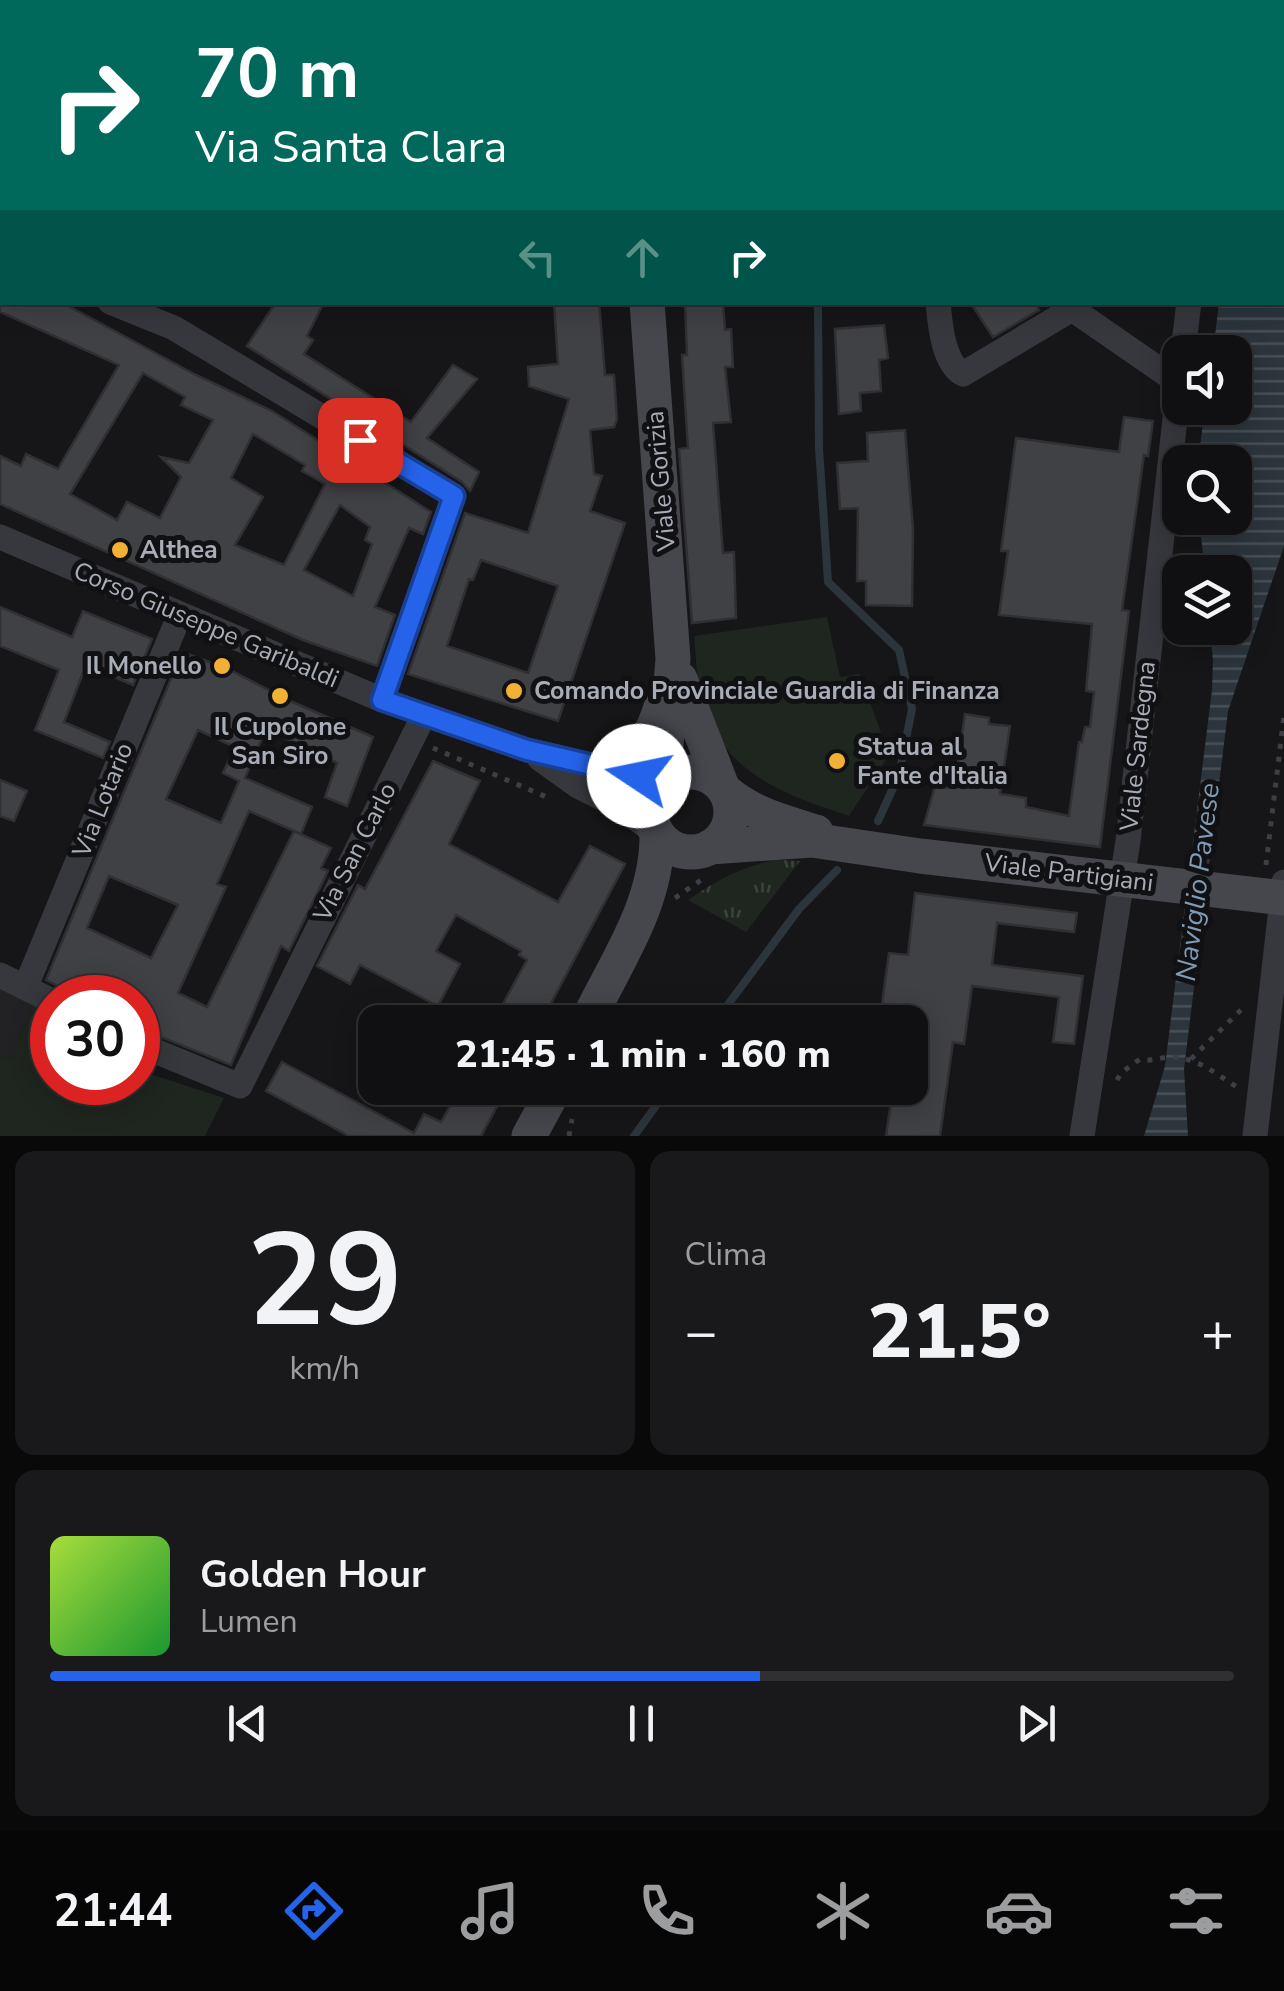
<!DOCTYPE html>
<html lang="it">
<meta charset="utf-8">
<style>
body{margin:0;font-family:"Nunito Sans",sans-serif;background:#19191b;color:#f1f3f6;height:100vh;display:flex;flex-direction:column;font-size:38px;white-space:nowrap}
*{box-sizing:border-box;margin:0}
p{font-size:32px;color:#9c9d9f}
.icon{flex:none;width:55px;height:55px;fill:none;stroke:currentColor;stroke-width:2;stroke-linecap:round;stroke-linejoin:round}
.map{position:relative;height:1136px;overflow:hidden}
.drawer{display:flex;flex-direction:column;gap:15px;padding:15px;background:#09090a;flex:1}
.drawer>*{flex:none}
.hud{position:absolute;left:0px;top:0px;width:1285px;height:305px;box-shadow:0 5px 25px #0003,0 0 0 2px #303032;background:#00695c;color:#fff;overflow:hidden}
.controls{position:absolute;left:1162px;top:335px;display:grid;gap:20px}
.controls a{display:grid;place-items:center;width:90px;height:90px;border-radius:20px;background:#101012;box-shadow:0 5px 25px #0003,0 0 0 2px #303032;font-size:50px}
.speed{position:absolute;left:30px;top:975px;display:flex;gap:20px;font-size:50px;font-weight:700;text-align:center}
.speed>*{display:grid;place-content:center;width:130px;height:130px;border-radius:50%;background:#101012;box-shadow:0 5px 25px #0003,0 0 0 2px #303032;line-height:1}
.speed .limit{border:15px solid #d22;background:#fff;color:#111}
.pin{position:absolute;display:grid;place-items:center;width:85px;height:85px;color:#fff;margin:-42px;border-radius:20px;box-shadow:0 5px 15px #0006}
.me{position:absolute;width:110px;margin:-55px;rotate:281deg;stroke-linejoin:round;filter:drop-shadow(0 0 8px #0008)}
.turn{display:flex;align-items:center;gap:35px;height:210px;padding:0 30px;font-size:45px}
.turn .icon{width:130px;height:130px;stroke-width:2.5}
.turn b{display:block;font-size:70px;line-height:85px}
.lanes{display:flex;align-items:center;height:95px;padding:0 30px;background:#0003;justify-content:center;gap:50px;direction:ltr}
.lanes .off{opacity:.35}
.big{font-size:75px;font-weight:800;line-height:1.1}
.drawer .widget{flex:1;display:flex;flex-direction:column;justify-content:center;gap:15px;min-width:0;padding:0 35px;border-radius:20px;background:#19191b}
.drawer .dial{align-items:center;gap:0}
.dial b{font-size:130px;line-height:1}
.song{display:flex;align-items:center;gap:30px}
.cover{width:120px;height:120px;border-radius:15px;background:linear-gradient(135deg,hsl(80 70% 55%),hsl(130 70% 35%))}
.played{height:10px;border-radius:5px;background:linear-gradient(90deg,#2563eb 60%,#303032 60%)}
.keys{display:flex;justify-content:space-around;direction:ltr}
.heat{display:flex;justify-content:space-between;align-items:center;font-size:55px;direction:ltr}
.drawer .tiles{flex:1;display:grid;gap:15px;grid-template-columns:1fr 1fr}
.widget:last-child{grid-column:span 2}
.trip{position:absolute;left:358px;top:1005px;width:570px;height:100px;border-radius:20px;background:#101012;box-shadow:0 5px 25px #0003,0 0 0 2px #303032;font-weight:800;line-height:100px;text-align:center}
.menu{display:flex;height:160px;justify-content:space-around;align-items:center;background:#060607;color:#9c9d9f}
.menu .icon{width:70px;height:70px}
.menu .selected{color:#2563eb}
.menu b{font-size:45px;color:#f1f3f6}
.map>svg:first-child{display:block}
.built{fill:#222225}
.grass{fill:url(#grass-tufts)}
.green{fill:#1e261f}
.water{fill:url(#water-rules)}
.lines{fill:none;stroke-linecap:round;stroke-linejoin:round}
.stream{stroke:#2c353c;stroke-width:8}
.building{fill:#404145;stroke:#303034;stroke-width:2.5;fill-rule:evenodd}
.path{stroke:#3d3f44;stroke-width:5;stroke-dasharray:5 8;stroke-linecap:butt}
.street{stroke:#37383d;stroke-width:25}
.secondary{stroke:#45474d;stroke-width:35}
.route-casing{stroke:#184099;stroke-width:25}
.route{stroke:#2563eb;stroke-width:18}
.poi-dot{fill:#f2b134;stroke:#111113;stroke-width:4}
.labels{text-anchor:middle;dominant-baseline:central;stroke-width:10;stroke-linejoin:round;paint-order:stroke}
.street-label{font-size:25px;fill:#a8adb8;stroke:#111113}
.poi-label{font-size:25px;font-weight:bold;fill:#a8adb8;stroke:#111113;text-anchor:start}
.water-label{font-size:28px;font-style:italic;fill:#7f9bb3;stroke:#111113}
</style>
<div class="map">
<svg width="1284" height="1136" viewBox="0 0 1284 1136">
<defs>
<pattern id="grass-tufts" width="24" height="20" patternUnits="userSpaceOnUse" patternTransform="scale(2.5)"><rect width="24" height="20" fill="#1e261f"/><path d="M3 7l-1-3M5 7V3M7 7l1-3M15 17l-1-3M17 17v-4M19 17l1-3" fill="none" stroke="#3c433d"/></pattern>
<pattern id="water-rules" width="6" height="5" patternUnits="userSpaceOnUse" patternTransform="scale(2.5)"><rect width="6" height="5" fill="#2c353c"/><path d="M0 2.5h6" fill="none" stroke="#485056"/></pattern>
</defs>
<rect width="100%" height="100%" fill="#161618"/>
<path class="built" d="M 0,983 L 34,1003 L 12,1060 L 0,1056 Z"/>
<path class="grass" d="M 777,860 L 800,861 L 746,932 L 688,900 C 717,880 743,866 777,860 Z"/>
<path class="green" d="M 827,617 L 840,677 L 860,674 L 889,755 L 849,816 C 780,793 717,771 700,691 C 696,673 696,654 694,636 Z
M 34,1003 L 52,1021 L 52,1082 L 138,1082 L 138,1070 L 224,1098 L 205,1136 L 0,1136 L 0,1056 L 12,1059 Z"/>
<path class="water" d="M 1275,0 L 1284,0 L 1284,546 L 1228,711 L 1184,1069 L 1188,1136 L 1144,1136 L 1165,1066 L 1212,690 L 1213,661 L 1210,628 L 1235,628 L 1235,572 L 1205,572 L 1199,518 L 1235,518 L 1235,462 L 1198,462 L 1205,408 L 1235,408 L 1235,352 L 1213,352 L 1219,303 L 1282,302 L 1282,2 L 1274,2 Z"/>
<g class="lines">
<path class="stream" d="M 793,0 L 793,2
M 818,302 L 819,448 L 828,582 L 899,650 L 912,709 L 899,775 L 878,821
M 715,1022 L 799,909 L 837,870
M 634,1136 L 669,1088"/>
</g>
<path class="building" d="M 0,302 L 61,302 L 196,375 L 272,411 L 431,512 L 423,534 L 409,528 L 375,607 L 395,615 L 377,666 L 303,640 L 0,504 L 0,456 L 21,466 L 26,454 L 58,469 L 119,365 L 0,312 ZM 143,373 L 185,397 L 181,405 L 213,420 L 189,463 L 161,457 L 181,477 L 160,518 L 127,502 L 117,520 L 70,494 ZM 253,434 L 305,465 L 302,471 L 325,484 L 284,565 L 235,545 L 263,497 L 231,478 ZM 340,505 L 370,527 L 365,540 L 372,544 L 353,596 L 304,570 Z
M 276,302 L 324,302 L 307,336 L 313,340 L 304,354 L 411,422 L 453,365 L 477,379 L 427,438 L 479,472 L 470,491 L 462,482 L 247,346 Z
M 554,302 L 599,302 L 605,375 L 614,375 L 617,419 L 614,427 L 590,430 L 594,474 L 602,476 L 590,511 L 625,523 L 558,721 L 408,674 L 465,513 L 528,533 L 569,399 L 529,386 L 528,367 L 558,364 ZM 481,560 L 558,586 L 528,673 L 447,646 L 469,579 L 473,580 Z
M 685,302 L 723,302 L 725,330 L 731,329 L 733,367 L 725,367 L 731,422 L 713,423 L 723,553 L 734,552 L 736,618 L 692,623 L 679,449 L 688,448 L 682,355 L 687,355 Z
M 970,302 L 1035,302 L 1039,310 L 993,337 Z
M 884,325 L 888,358 L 879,360 L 881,391 L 860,393 L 861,411 L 839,414 L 835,329 Z
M 1124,417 L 1153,421 L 1148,456 L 1144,455 L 1122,610 L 1129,611 L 1100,847 L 924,825 L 935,786 L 954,788 L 965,714 L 989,718 L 989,724 L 1010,726 L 1000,794 L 1026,798 L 1026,807 L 1069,816 L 1079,742 L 1082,742 L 1085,727 L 1090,727 L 1094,692 L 1086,691 L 1092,624 L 999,615 L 1008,551 L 1001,551 L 1016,438 L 1119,452 Z
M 905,430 L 913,529 L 912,606 L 866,605 L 866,581 L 857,581 L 858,508 L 840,509 L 837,463 L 868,461 L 867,433 Z
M 0,607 L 72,637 L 83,611 L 152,639 L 133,685 L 86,665 L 64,722 L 110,742 L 103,758 L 35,730 L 59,670 L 0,646 Z
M 182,652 L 226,668 L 288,700 L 373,737 L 347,806 L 325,797 L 337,763 L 266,729 L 245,778 L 312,807 L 301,834 L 249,811 L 217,884 L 226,887 L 178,993 L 207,1007 L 294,831 L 331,848 L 321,868 L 328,871 L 289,951 L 281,946 L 231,1065 L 138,1028 L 138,998 L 68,998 L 60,987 L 46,980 ZM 198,730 L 235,747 L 223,773 L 239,781 L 221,823 L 166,799 ZM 109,876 L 178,905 L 151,958 L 87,928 Z
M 433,761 L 480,781 L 449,844 L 558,902 L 590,846 L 625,864 L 541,1022 L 493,1022 L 527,960 L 519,955 L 521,951 L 456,915 L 436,951 L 460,964 L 438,1006 L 360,965 L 350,984 L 317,966 L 358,885 L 365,889 Z
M 0,780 L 27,791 L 14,821 L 0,816 Z
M 915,893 L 1077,913 L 1074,932 L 997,923 L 992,965 L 1083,976 L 1074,1044 L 1053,1042 L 1059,997 L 972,986 L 964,1044 L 953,1042 L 940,1136 L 886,1136 L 893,1088 L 910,1088 L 910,1022 L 897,1022 L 898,1014 L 881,1011 L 889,953 L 908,955 Z
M 282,1062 L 414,1133 L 424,1114 L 441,1122 L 460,1088 L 507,1088 L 481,1136 L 349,1136 L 266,1091 Z"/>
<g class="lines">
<path class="path" d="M 433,748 L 551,799
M 1266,865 L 1284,715
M 675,898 L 707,876
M 1191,1059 L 1246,1005
M 1117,1080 L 1121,1073 L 1140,1059 C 1153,1062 1160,1057 1172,1057 C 1198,1058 1216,1074 1237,1087
M 569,1136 L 572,1119"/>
<path class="street" d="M 191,0 L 196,2
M 909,0 L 909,2
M 1068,0 L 1068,2
M 133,2 L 134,0
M 299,2 L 301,0
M 1229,2 L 1229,0
M 0,252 L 2,247
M 110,302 L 174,328 L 454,496 L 382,700
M 938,302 C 940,324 943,363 963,374 L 1072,309
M 1072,309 L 1179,383
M 1183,352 L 1189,302
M 0,537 L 382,700 L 527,750 L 663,782
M 539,758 L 578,786 L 620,807 L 657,834
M 0,975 L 52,1001
M 26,986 L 180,614
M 138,1044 L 240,1086 L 424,715
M 1082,1136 L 1128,841 L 1180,374
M 1255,1136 L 1284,882"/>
<path class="secondary" d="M 622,0 L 623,2
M 647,302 L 673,659 L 663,782
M 680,679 L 721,784
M 610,769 C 641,757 653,734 662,704
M651 812a40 40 0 1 1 80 0a40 40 0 1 1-80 0Z
M 725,791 C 752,814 783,822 816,832
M 710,847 L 812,840 L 920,856 L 1284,898
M 587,1022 C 616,962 658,903 657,834
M 529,1136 L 555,1088"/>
</g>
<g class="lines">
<g class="route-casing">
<path id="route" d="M 360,440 L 454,496 L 382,700 L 527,750 L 639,776"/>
</g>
<use href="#route" class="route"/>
</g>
<g class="poi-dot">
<circle cx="120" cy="550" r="10"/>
<circle cx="222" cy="666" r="10"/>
<circle cx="514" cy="691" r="10"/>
<circle cx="280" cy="696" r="10"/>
<circle cx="837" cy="761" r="10"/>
</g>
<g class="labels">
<g class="street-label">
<text transform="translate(661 481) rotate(-95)">Viale Gorizia</text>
<text transform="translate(206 625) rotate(23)">Corso Giuseppe Garibaldi</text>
<text transform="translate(1138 746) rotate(-84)">Viale Sardegna</text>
<text transform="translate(103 800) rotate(-68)">Via Lotario</text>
<text transform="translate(355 852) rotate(-63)">Via San Carlo</text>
<text transform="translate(1069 873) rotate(7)">Viale Partigiani</text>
</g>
<g class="poi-label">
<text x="140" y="550">Althea</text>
<text x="202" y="666" text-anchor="end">Il Monello</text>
<text x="534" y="691">Comando Provinciale Guardia di Finanza</text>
<text x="280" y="727" text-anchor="middle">Il Cupolone<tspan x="280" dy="29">San Siro</tspan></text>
<text x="857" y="747">Statua al<tspan x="857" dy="29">Fante d'Italia</tspan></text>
</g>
<g class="water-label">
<text transform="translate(1198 882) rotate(-83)">Naviglio Pavese</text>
</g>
</g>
</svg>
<div class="controls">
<a><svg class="icon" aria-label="sound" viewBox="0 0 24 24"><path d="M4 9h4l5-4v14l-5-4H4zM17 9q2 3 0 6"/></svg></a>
<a><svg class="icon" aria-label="search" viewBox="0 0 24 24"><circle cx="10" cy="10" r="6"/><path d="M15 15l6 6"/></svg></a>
<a><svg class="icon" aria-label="layers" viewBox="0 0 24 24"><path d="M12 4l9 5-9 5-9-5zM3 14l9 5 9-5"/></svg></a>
</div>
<div class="speed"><div class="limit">30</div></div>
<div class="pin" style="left:360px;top:440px;background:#d93025"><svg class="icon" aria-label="arrive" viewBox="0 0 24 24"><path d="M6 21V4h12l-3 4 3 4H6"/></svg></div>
<svg class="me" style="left:639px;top:776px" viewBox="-20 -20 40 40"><circle r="19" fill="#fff"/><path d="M0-13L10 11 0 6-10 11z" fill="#2563eb"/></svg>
<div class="trip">21:45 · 1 min · 160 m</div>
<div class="hud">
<div class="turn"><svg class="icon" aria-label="right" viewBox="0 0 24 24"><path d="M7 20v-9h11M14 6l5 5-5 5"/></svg><div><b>70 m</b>Via Santa Clara</div></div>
<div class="lanes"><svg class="icon off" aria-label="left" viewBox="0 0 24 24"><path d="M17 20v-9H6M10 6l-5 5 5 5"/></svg><svg class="icon off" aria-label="ahead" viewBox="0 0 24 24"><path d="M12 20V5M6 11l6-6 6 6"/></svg><svg class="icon" aria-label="right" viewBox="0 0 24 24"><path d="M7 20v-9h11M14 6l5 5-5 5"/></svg></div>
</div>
</div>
<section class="drawer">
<div class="tiles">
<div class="widget dial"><b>29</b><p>km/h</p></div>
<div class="widget"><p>Clima</p>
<div class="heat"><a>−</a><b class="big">21.5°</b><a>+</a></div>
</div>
<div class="widget">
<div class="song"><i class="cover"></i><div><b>Golden Hour</b><p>Lumen</p></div></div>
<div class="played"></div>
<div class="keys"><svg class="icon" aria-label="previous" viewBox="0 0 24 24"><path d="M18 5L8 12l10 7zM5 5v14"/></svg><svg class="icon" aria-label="pause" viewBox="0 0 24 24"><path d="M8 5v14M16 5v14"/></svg><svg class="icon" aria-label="next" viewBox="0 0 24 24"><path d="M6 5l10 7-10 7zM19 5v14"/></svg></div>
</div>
</div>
</section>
<nav class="menu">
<b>21:44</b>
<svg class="icon selected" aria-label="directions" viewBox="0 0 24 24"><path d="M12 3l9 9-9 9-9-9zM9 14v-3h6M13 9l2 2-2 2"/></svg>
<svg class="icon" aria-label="music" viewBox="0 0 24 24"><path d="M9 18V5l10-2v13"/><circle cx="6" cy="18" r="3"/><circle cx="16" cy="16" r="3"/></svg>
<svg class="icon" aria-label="phone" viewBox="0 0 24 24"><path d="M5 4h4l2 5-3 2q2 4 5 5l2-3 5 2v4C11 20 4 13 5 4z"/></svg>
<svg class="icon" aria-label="climate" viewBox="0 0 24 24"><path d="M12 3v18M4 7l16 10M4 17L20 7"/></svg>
<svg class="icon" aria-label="car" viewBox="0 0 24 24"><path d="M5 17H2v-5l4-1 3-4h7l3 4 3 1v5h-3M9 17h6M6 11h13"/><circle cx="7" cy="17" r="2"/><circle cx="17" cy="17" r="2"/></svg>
<svg class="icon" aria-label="filters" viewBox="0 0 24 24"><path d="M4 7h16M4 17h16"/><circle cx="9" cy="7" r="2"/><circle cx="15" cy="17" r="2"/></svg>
</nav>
